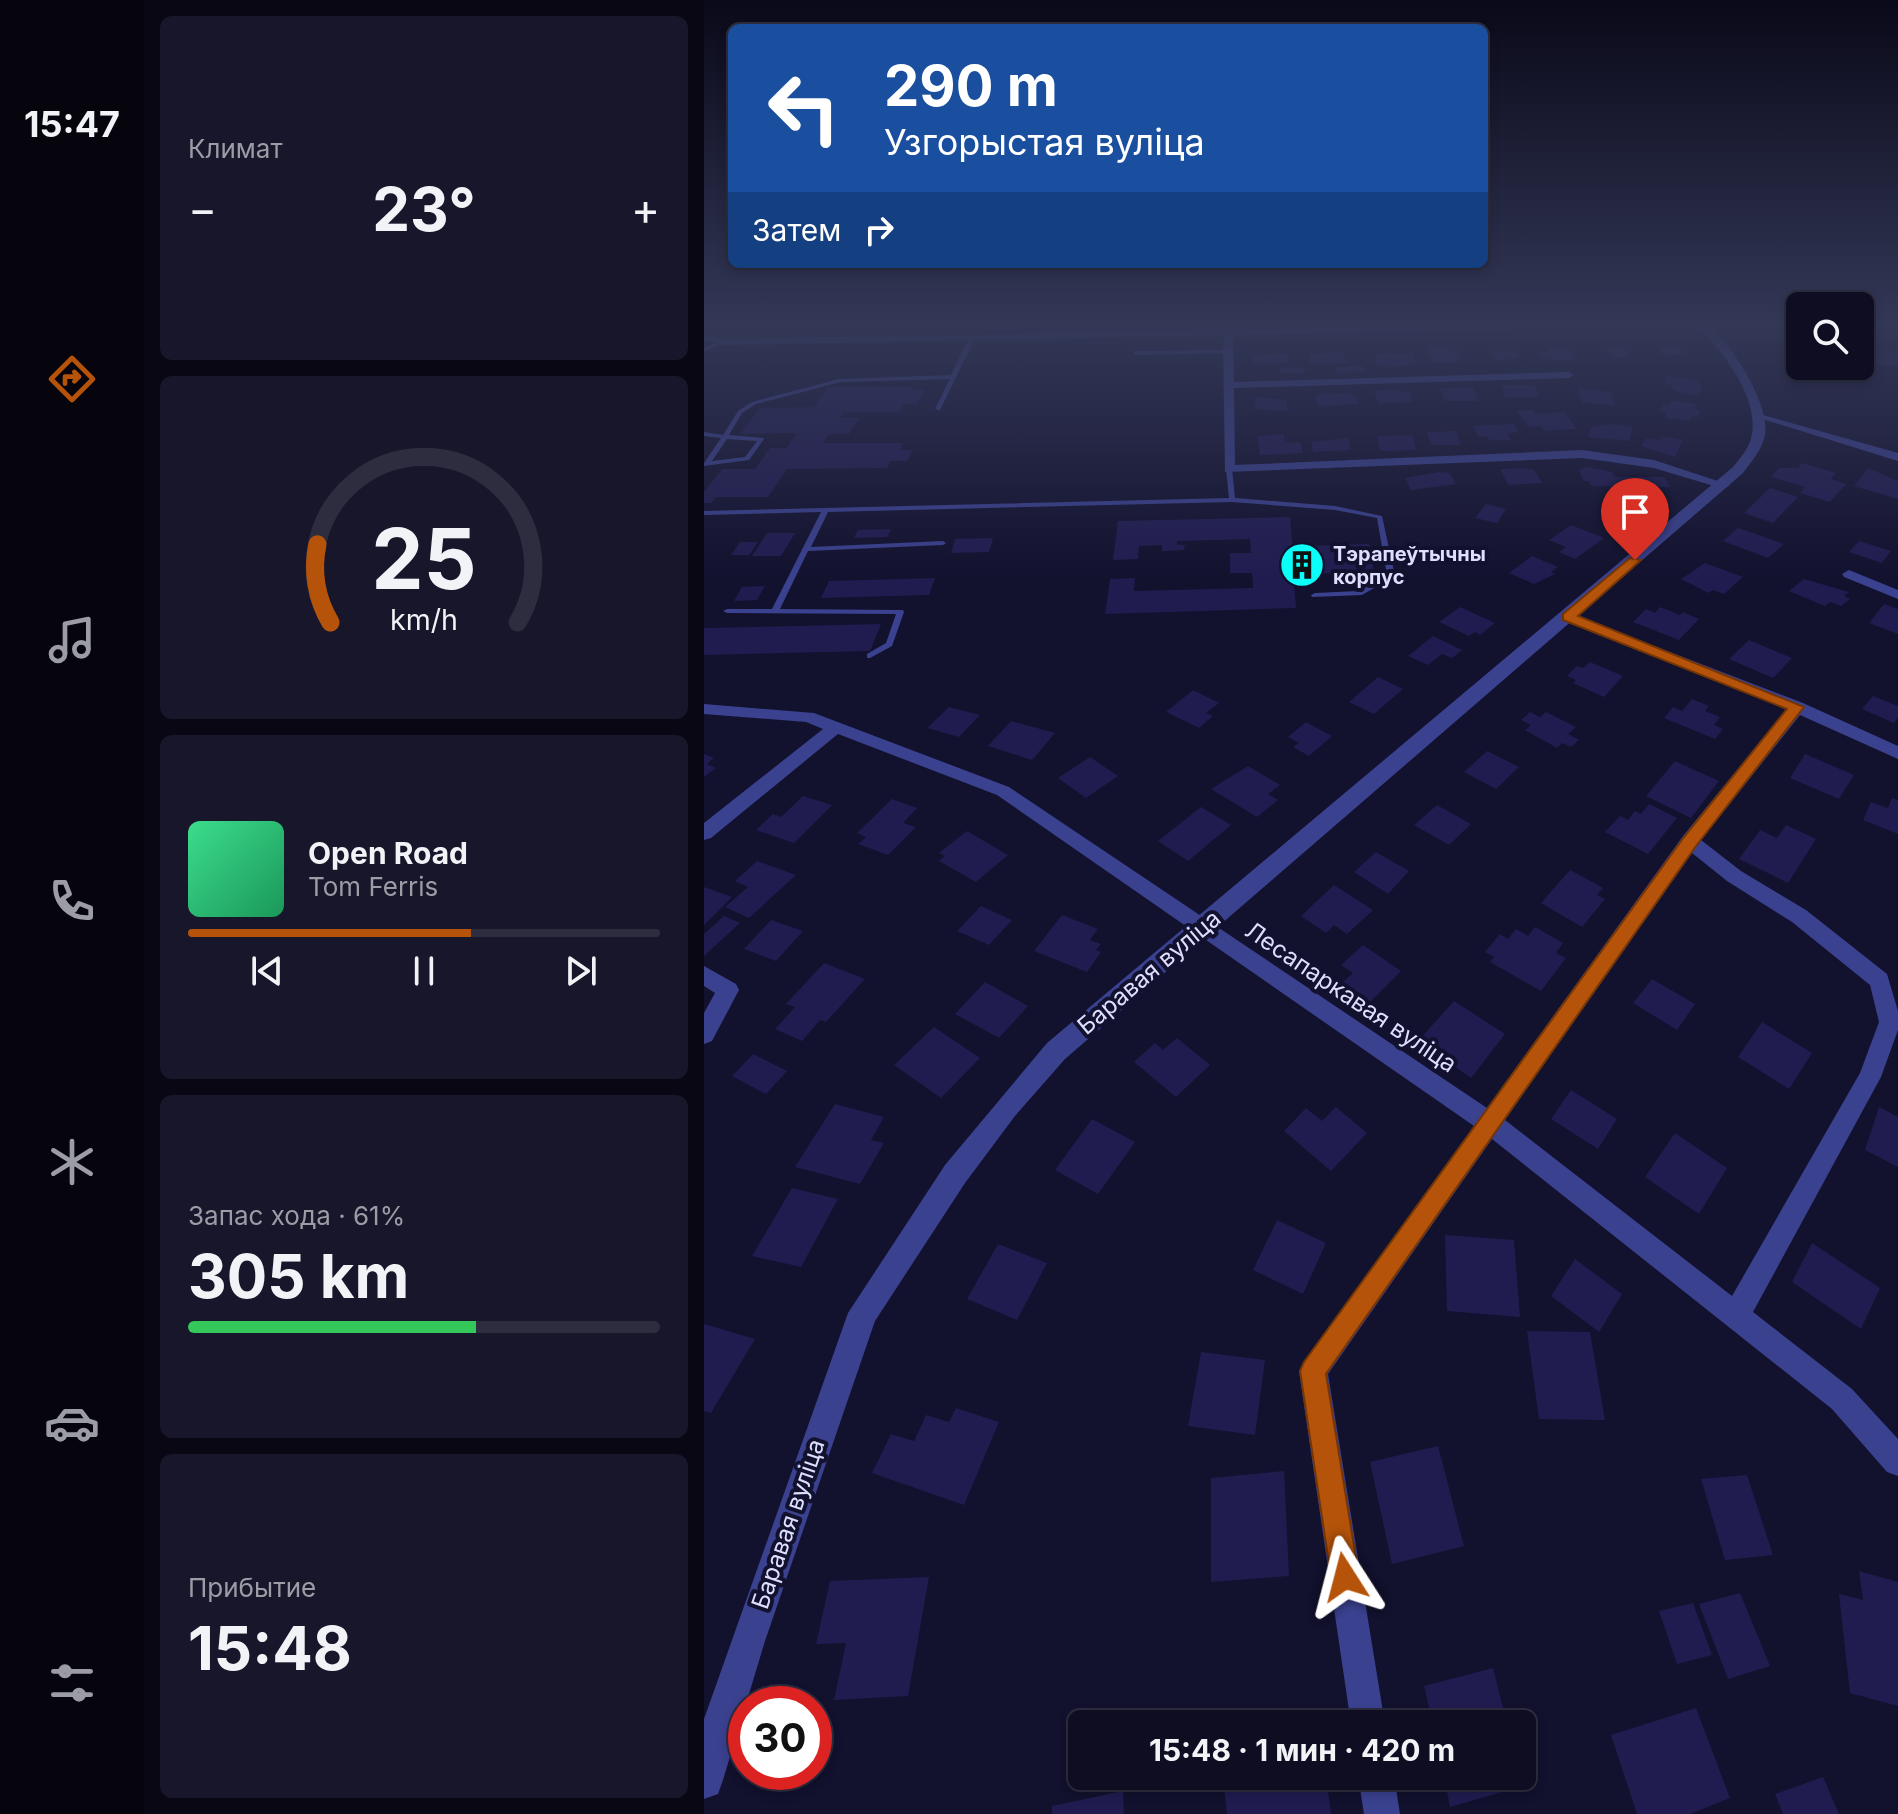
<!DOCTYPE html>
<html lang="ru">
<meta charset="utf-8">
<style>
body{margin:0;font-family:Inter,sans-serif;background:#17162a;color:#f1f3f6;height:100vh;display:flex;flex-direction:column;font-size:30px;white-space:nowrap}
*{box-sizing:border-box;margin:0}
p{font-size:26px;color:#9b9ca5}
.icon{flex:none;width:44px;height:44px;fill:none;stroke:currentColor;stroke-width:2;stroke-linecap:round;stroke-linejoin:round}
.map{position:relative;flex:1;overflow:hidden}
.details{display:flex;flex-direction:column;gap:16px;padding:16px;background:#080713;width:560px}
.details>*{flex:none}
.guide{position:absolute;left:24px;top:24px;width:760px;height:244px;border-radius:12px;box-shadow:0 4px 12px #0003,0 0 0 2px #2e2d40;background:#1a4fa0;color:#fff;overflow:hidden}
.controls{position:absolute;left:1082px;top:292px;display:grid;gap:16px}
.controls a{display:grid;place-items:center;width:88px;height:88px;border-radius:12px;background:#0e0d22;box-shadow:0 4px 12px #0003,0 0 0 2px #2e2d40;font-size:40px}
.speed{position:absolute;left:24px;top:1686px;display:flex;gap:16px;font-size:40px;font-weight:700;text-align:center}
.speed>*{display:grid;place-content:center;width:104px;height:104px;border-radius:50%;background:#0e0d22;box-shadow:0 4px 12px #0003,0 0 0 2px #2e2d40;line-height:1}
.speed .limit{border:12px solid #d22;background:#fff;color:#111}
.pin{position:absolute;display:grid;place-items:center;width:68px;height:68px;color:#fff;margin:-82px -34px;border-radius:50% 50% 50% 0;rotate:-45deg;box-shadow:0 0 8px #0007}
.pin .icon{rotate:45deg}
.me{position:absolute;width:88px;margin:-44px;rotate:351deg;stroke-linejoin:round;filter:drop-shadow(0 0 6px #0008)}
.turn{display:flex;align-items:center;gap:28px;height:168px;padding:0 24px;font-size:36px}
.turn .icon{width:104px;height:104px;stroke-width:2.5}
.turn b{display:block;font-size:56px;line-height:68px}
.then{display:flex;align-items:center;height:76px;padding:0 24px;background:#0003;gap:16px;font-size:30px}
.big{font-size:60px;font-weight:700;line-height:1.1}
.details .card{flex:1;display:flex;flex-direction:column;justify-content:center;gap:12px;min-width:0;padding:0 28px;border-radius:12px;background:#17162a}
.details .dial{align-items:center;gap:0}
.dial svg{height:208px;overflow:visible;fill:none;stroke:#2e2d40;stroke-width:7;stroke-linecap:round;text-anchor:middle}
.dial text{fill:#f1f3f6;stroke:none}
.song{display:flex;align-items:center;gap:24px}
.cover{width:96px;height:96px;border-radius:12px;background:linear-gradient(135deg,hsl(150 70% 55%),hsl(150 70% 35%))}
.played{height:8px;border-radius:4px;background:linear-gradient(90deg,#b45309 60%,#2e2d40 60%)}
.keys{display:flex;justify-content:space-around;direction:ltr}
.heat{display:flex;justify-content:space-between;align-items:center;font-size:44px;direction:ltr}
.charge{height:12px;border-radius:6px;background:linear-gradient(90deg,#34c759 61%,#2e2d40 0)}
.trip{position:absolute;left:364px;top:1710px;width:468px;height:80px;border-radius:12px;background:#0e0d22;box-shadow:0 4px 12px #0003,0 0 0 2px #2e2d40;font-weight:700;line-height:80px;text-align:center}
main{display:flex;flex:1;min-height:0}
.menu{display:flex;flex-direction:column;width:144px;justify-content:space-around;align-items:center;background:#06050e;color:#9b9ca5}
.menu .icon{width:56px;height:56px}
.menu .selected{color:#b45309}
.menu b{font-size:36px;color:#f1f3f6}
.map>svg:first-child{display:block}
.building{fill:#201c50}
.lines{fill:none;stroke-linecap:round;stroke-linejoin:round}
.service{fill:#3a418f;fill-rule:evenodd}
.minor{fill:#3a418f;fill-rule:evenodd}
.tertiary{fill:#3a418f;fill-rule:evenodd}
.route{fill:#b45309;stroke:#753606;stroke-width:2}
.labels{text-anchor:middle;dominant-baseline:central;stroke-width:8;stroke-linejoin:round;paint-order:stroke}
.far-poi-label{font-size:20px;font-weight:bold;fill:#dedeff;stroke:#12112e;text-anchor:start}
.street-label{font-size:24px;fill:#dedeff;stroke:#12112e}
</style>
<main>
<nav class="menu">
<b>15:47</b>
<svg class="icon selected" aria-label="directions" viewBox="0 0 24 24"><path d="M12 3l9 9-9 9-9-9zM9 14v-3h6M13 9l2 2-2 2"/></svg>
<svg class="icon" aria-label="music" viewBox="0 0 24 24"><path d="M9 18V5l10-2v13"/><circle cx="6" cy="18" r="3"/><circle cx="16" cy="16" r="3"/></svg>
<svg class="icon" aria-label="phone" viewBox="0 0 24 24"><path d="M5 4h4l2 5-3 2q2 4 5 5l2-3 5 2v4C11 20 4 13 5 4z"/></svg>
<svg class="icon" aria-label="climate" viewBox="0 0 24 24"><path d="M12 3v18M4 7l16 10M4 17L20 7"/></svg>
<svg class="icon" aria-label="car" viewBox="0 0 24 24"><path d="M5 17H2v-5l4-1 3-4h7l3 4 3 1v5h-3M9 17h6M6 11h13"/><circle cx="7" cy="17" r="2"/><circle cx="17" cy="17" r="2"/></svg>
<svg class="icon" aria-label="filters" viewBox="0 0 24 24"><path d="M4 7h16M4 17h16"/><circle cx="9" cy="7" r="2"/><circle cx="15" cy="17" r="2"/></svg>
</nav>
<section class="details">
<div class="card"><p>Климат</p>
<div class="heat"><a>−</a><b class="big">23°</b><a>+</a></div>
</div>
<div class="card dial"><svg viewBox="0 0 100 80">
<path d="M14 69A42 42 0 1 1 86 69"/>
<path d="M14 69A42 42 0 0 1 9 39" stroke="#b45309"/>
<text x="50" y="56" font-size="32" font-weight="700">25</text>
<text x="50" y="72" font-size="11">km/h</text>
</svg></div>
<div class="card">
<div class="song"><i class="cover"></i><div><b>Open Road</b><p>Tom Ferris</p></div></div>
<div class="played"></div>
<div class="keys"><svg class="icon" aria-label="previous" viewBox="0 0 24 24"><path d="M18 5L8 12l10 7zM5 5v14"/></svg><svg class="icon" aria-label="pause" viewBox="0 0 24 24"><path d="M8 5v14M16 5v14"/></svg><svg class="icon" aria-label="next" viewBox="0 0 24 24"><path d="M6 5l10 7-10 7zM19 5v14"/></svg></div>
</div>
<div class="card"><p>Запас хода · 61%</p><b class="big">305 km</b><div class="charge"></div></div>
<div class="card"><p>Прибытие</p><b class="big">15:48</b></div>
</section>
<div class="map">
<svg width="1194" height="1814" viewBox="0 0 1194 1814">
<rect width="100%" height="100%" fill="#12112e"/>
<path class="building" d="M 722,347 L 745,347 L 747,351 L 754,351 L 758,362 L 726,362 Z
M 842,347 L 865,349 L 871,361 L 837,359 L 833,352 L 844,352 Z
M 920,347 L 926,357 L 908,358 L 902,348 Z
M 954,347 L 974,347 L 983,353 L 960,356 Z
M 787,351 L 812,351 L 819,358 L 792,361 Z
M 639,352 L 644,363 L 606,364 L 605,354 Z
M 575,353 L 584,355 L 584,363 L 549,363 L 549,356 Z
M 679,353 L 709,354 L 712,364 L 682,368 L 680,364 L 672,365 L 670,356 Z
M 1162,353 L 1194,353 L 1194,366 L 1176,366 Z
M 660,366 L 662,372 L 633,373 L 631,367 Z
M 600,367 L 601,373 L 577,374 L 576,368 Z
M 963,376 L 995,381 L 998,390 L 994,395 L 974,392 L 967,389 L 968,385 L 962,384 Z
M 798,385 L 831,385 L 835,397 L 801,397 Z
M 124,387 L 210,387 L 208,390 L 221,390 L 213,404 L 200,404 L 196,412 L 140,412 L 136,418 L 155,418 L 145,434 L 125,434 L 119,443 L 199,443 L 196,450 L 209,450 L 203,461 L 187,461 L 183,468 L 83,469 L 64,497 L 12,497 L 7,503 L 0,503 L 0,492 L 18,469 L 51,469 L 66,448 L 82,448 L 93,433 L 36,434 L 56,408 L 110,407 Z
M 736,388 L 770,388 L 774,401 L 741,401 Z
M 874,388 L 907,392 L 911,405 L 878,403 Z
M 688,390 L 705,392 L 708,402 L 674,404 L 670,391 Z
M 639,393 L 652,395 L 655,404 L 614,406 L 611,398 L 615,394 Z
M 552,397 L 582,400 L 584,411 L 551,409 Z
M 967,400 L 992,404 L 990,409 L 996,410 L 994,417 L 988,416 L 986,421 L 961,418 L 962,413 L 956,412 L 958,404 L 966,405 Z
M 829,410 L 831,414 L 860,412 L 873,429 L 840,431 L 836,426 L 824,427 L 813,411 Z
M 810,424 L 814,432 L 803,433 L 807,440 L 785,440 L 783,436 L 774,437 L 769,426 Z
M 912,424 L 929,427 L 925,441 L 884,437 L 887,427 Z
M 752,431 L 757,445 L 727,445 L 723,432 Z
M 580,434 L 581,443 L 596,442 L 599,453 L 556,455 L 553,436 Z
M 708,435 L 712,450 L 676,451 L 673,436 Z
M 958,436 L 979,440 L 971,457 L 937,446 L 942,438 L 955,440 Z
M 644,438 L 647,450 L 609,452 L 607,442 Z
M 1098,463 L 1132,473 L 1127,479 L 1142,484 L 1126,502 L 1096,493 L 1101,487 L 1067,477 L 1075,468 L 1094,468 Z
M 882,467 L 908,472 L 911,477 L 960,477 L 966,487 L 888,486 L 885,481 L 880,481 L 875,470 Z
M 819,468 L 830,470 L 838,483 L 804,485 L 796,469 Z
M 1164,468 L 1194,481 L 1194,499 L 1150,486 Z
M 735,472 L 746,473 L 752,484 L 707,490 L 701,478 Z
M 1066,488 L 1094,497 L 1069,523 L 1040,513 Z
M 782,504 L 802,509 L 793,523 L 771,518 Z
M 586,517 L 589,551 L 600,551 L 599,546 L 665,544 L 670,572 L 600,574 L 599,570 L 589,571 L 592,608 L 401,614 L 406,579 L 431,578 L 430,591 L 549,588 L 548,573 L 526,573 L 526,553 L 547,553 L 546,539 L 473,541 L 473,545 L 481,545 L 480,550 L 458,551 L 458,545 L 435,546 L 434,559 L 409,560 L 414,521 Z
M 867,525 L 900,538 L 871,559 L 855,552 L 862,547 L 845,540 Z
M 1034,528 L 1080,544 L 1064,558 L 1019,541 Z
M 187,529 L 183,537 L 150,538 L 154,530 Z
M 63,533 L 91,533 L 77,556 L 48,556 Z
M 289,538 L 285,552 L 247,553 L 251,539 Z
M 1155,541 L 1187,551 L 1178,563 L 1145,552 Z
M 36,542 L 54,542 L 45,555 L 27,555 Z
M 828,556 L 854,567 L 847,572 L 851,574 L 830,584 L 805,573 Z
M 1001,563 L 1039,577 L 1020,594 L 1009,590 L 1005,593 L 977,579 Z
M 231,578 L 225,595 L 117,598 L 125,581 Z
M 1100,579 L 1145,592 L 1140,596 L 1146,599 L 1137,606 L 1126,602 L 1121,606 L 1085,591 Z
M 61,586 L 53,600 L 30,601 L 38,587 Z
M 1180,604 L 1194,609 L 1194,634 L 1165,623 Z
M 756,607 L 791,623 L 776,635 L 771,632 L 765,636 L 735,622 Z
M 956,607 L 976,615 L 979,612 L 995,619 L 975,640 L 929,622 L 942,609 L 951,613 Z
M 177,624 L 166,651 L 0,655 L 0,628 Z
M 729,636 L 758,650 L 748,658 L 738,654 L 724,665 L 704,656 Z
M 1045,640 L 1088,658 L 1069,678 L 1025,659 Z
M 886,662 L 919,676 L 900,697 L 869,683 L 872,680 L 863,676 L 873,666 L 879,668 Z
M 674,677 L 699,689 L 670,714 L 645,702 Z
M 489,690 L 515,703 L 502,713 L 509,716 L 495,728 L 462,712 Z
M 1169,696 L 1194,706 L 1194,717 L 1190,723 L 1158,709 Z
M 988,699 L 1005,706 L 1001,711 L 1016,717 L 1010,725 L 1019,729 L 1011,739 L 960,718 L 969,707 L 978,711 Z
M 245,707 L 276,715 L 255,737 L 223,728 Z
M 826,712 L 836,717 L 842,712 L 872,727 L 864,734 L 875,740 L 867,747 L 858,743 L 853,748 L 821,730 L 827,725 L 817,720 Z
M 307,721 L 351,733 L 328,760 L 284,746 Z
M 602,722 L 628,736 L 605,756 L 589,747 L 595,743 L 584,737 Z
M 783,751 L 815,767 L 792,789 L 760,772 Z
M 0,754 L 10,758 L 3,764 L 12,768 L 0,777 Z
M 1101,754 L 1150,775 L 1135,799 L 1086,778 Z
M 386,757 L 414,776 L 382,798 L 354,778 Z
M 971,761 L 1015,781 L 987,818 L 942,796 Z
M 544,766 L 576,785 L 564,794 L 574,800 L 553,817 L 507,789 Z
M 99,796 L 128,805 L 90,843 L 52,830 L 69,814 L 77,817 Z
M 1188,798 L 1194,800 L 1194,834 L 1159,820 L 1167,802 L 1184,808 Z
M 188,799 L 213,808 L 199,823 L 212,827 L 184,855 L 154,844 L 162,837 L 153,833 Z
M 945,804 L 973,818 L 944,854 L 901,832 L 916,816 L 924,820 L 931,811 L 937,814 Z
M 733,805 L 767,824 L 745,845 L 710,825 Z
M 497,807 L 527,825 L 484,861 L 454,841 Z
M 1082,825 L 1112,839 L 1084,883 L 1035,859 L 1056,830 L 1073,838 Z
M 263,831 L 304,855 L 272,882 L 235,861 L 241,856 L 235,853 Z
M 672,852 L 705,871 L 684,894 L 650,872 Z
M 53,861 L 92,875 L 45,918 L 21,907 L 44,887 L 31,881 Z
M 866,870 L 899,888 L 893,895 L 901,899 L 878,927 L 837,903 Z
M 630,885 L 669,910 L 643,934 L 630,925 L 622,933 L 597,916 Z
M 0,887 L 28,897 L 0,925 Z
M 277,906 L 308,920 L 285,945 L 253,931 Z
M 358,915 L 394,929 L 386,940 L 397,944 L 392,950 L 397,952 L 383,972 L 330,951 Z
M 20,916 L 36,923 L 0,956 L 0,934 Z
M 67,920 L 99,931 L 72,961 L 40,949 Z
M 831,927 L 859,943 L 852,953 L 862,958 L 837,991 L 786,962 L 790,957 L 781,952 L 796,934 L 804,939 L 812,929 L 824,936 Z
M 659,945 L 697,971 L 666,1002 L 638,983 L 649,973 L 637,965 Z
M 120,963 L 161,979 L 122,1022 L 116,1020 L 98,1041 L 71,1029 L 91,1007 L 82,1004 Z
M 948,979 L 991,1004 L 973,1030 L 929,1003 Z
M 281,982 L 324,1006 L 295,1038 L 251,1014 Z
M 750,1001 L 801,1034 L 767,1078 L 714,1041 Z
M 1058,1022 L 1108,1053 L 1085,1089 L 1034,1057 Z
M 230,1027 L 276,1058 L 237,1098 L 190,1065 Z
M 473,1038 L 506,1065 L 472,1097 L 430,1062 L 451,1043 L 459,1050 Z
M 49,1054 L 83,1071 L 62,1094 L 28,1076 Z
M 867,1090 L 913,1119 L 894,1149 L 847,1119 Z
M 131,1104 L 180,1117 L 167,1140 L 180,1143 L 156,1184 L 91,1167 Z
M 632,1107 L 663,1133 L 627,1171 L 580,1131 L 602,1108 L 618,1121 Z
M 1175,1107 L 1194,1117 L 1194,1167 L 1161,1150 Z
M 388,1119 L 431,1142 L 394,1194 L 351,1170 Z
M 971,1133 L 1023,1168 L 995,1214 L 941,1177 Z
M 88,1188 L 134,1199 L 97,1267 L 48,1256 Z
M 573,1220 L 622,1243 L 599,1294 L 549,1270 Z
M 741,1235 L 810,1240 L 816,1317 L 743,1311 Z
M 1108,1243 L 1176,1288 L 1157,1329 L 1088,1282 Z
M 294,1244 L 343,1263 L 313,1320 L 263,1299 Z
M 871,1259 L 918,1294 L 895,1332 L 847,1296 Z
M 0,1324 L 51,1339 L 7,1413 L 0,1411 Z
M 823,1331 L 886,1332 L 901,1420 L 835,1419 Z
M 497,1352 L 561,1360 L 551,1435 L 484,1426 Z
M 252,1408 L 295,1422 L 260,1505 L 168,1473 L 187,1434 L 210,1441 L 222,1415 L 245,1422 Z
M 734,1446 L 760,1546 L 688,1564 L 666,1462 Z
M 580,1471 L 585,1576 L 507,1582 L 507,1478 Z
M 1043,1475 L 1069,1555 L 1021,1560 L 997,1479 Z
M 1155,1571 L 1194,1582 L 1194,1706 L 1146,1693 L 1135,1594 L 1159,1600 Z
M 225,1577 L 204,1696 L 130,1700 L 142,1643 L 112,1644 L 126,1581 Z
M 1036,1593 L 1066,1666 L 1024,1679 L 995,1604 Z
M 989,1603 L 1008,1655 L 973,1664 L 955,1611 Z
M 789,1668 L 803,1724 L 729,1724 L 720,1686 Z
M 992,1708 L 1026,1798 L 986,1814 L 933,1814 L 907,1735 Z
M 537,1776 L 622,1776 L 627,1814 L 523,1814 L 520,1787 L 538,1783 Z
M 740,1776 L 817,1776 L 819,1786 L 746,1807 Z
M 1119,1777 L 1135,1814 L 1079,1814 L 1071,1794 Z
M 419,1791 L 420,1814 L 348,1814 L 348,1806 Z"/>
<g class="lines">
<path class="service" d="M 268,336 L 271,338 L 236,410 L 231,409 L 246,379 L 137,382 L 52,404 L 38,413 L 25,435 L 59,438 L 60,439 L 45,460 L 0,466 L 0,463 L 17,438 L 0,436 L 0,432 L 19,435 L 34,411 L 48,402 L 135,379 L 247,375 L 265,338 ZM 23,439 L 53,441 L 41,457 L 8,461 Z
M 16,341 L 21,342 L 0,352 L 0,348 Z
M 525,350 L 527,353 L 432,355 L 429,353 L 432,351 Z
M 525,467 L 528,469 L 531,498 L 631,506 L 678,516 L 691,576 L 658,595 L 608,597 L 607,595 L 611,593 L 654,591 L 683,575 L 673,518 L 631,510 L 528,502 L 124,512 L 107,547 L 239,541 L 242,543 L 239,545 L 104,551 L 76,609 L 199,610 L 200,612 L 188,646 L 166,658 L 163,658 L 163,654 L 182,643 L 192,614 L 23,613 L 19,611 L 23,609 L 68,609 L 117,512 L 0,515 L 0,511 L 525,498 L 522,469 Z"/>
<path class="minor" d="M 523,327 L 533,327 L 529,342 L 530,382 L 865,372 L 870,375 L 865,378 L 530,388 L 531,465 L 878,450 L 950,460 L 1026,485 L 1020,489 L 950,468 L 878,458 L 521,472 L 519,342 Z
M 1052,413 L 1194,453 L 1194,461 L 1052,417 Z
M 1145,570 L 1194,590 L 1194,599 L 1140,577 L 1138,574 Z
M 864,613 L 1099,703 L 1194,746 L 1194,759 L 1096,715 L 997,840 L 1037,871 L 1102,910 L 1183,974 L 1194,1011 L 1194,1030 L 1177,1077 L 1049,1312 L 1148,1389 L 1194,1439 L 1194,1476 L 1183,1472 L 1128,1409 L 788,1139 L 624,1374 L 681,1724 L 647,1724 L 595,1371 L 770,1126 L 293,795 L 134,734 L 7,838 L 0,840 L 0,823 L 119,729 L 102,722 L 0,714 L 0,704 L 110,713 L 305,787 L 783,1108 L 979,836 L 1083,709 L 859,620 L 859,614 ZM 988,853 L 1023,881 L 1088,922 L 1166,985 L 1175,1022 L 1156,1073 L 1028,1296 L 801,1120 Z
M 0,966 L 32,984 L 35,990 L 8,1041 L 0,1044 L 0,1013 L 11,993 L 0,986 Z
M 654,1776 L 690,1776 L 696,1814 L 660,1814 Z"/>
<path class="tertiary" d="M 657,327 L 807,327 L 802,330 L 18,345 L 0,340 L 0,333 L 19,339 Z
M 995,327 L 1006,327 C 1029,346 1066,404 1061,435 C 1058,450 1047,462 1039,473 L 361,1059 L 311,1116 L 261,1183 L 171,1321 L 61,1641 L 19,1780 L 14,1794 L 0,1799 L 0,1719 L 144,1313 L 241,1165 L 343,1043 L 1029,467 C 1037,457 1046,447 1048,434 C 1054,396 1019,352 995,327 Z"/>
</g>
<linearGradient id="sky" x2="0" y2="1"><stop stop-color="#0a0919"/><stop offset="0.56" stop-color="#333857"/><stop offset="1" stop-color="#333857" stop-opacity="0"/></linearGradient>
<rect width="1194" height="580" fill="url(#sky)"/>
<path class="route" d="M 926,558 L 937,560 L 874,616 L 1100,707 L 992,846 L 622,1374 L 655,1577 L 651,1587 L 641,1591 L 631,1587 L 627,1577 L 596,1371 L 600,1362 L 980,837 L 1083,709 L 859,620 L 859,614 Z"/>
<defs>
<g id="building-disc" transform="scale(2.3)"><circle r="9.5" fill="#0afff9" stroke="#12112e"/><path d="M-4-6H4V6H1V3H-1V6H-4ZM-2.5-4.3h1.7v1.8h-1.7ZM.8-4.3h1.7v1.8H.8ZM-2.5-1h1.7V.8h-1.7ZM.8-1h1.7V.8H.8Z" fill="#111"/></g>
</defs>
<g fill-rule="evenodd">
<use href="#building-disc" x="598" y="565"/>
</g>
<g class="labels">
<g class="far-poi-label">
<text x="629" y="554">Тэрапеўтычны<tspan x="629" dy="23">корпус</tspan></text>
</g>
<g class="street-label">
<text transform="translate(445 972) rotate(-40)">Баравая вуліца</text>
<text transform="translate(647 997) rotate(34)">Лесапаркавая вуліца</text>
<text transform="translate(84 1524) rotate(-71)">Баравая вуліца</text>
</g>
</g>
</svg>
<div class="controls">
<a><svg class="icon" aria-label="search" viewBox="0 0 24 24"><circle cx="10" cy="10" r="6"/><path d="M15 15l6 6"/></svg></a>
</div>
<div class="speed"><div class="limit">30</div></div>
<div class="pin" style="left:931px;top:560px;background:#d93025"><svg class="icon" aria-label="arrive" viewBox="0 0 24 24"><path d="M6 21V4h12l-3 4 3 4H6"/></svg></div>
<svg class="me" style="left:641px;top:1577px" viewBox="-20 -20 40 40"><path d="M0-17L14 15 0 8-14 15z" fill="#b45309" stroke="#fff" stroke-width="4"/></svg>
<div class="trip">15:48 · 1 мин · 420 m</div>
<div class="guide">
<div class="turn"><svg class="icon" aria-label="left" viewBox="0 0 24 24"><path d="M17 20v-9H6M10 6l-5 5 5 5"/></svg><div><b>290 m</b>Узгорыстая вуліца</div></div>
<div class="then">Затем<svg class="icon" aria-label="right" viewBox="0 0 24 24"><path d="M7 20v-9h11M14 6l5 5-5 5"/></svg></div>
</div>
</div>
</main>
